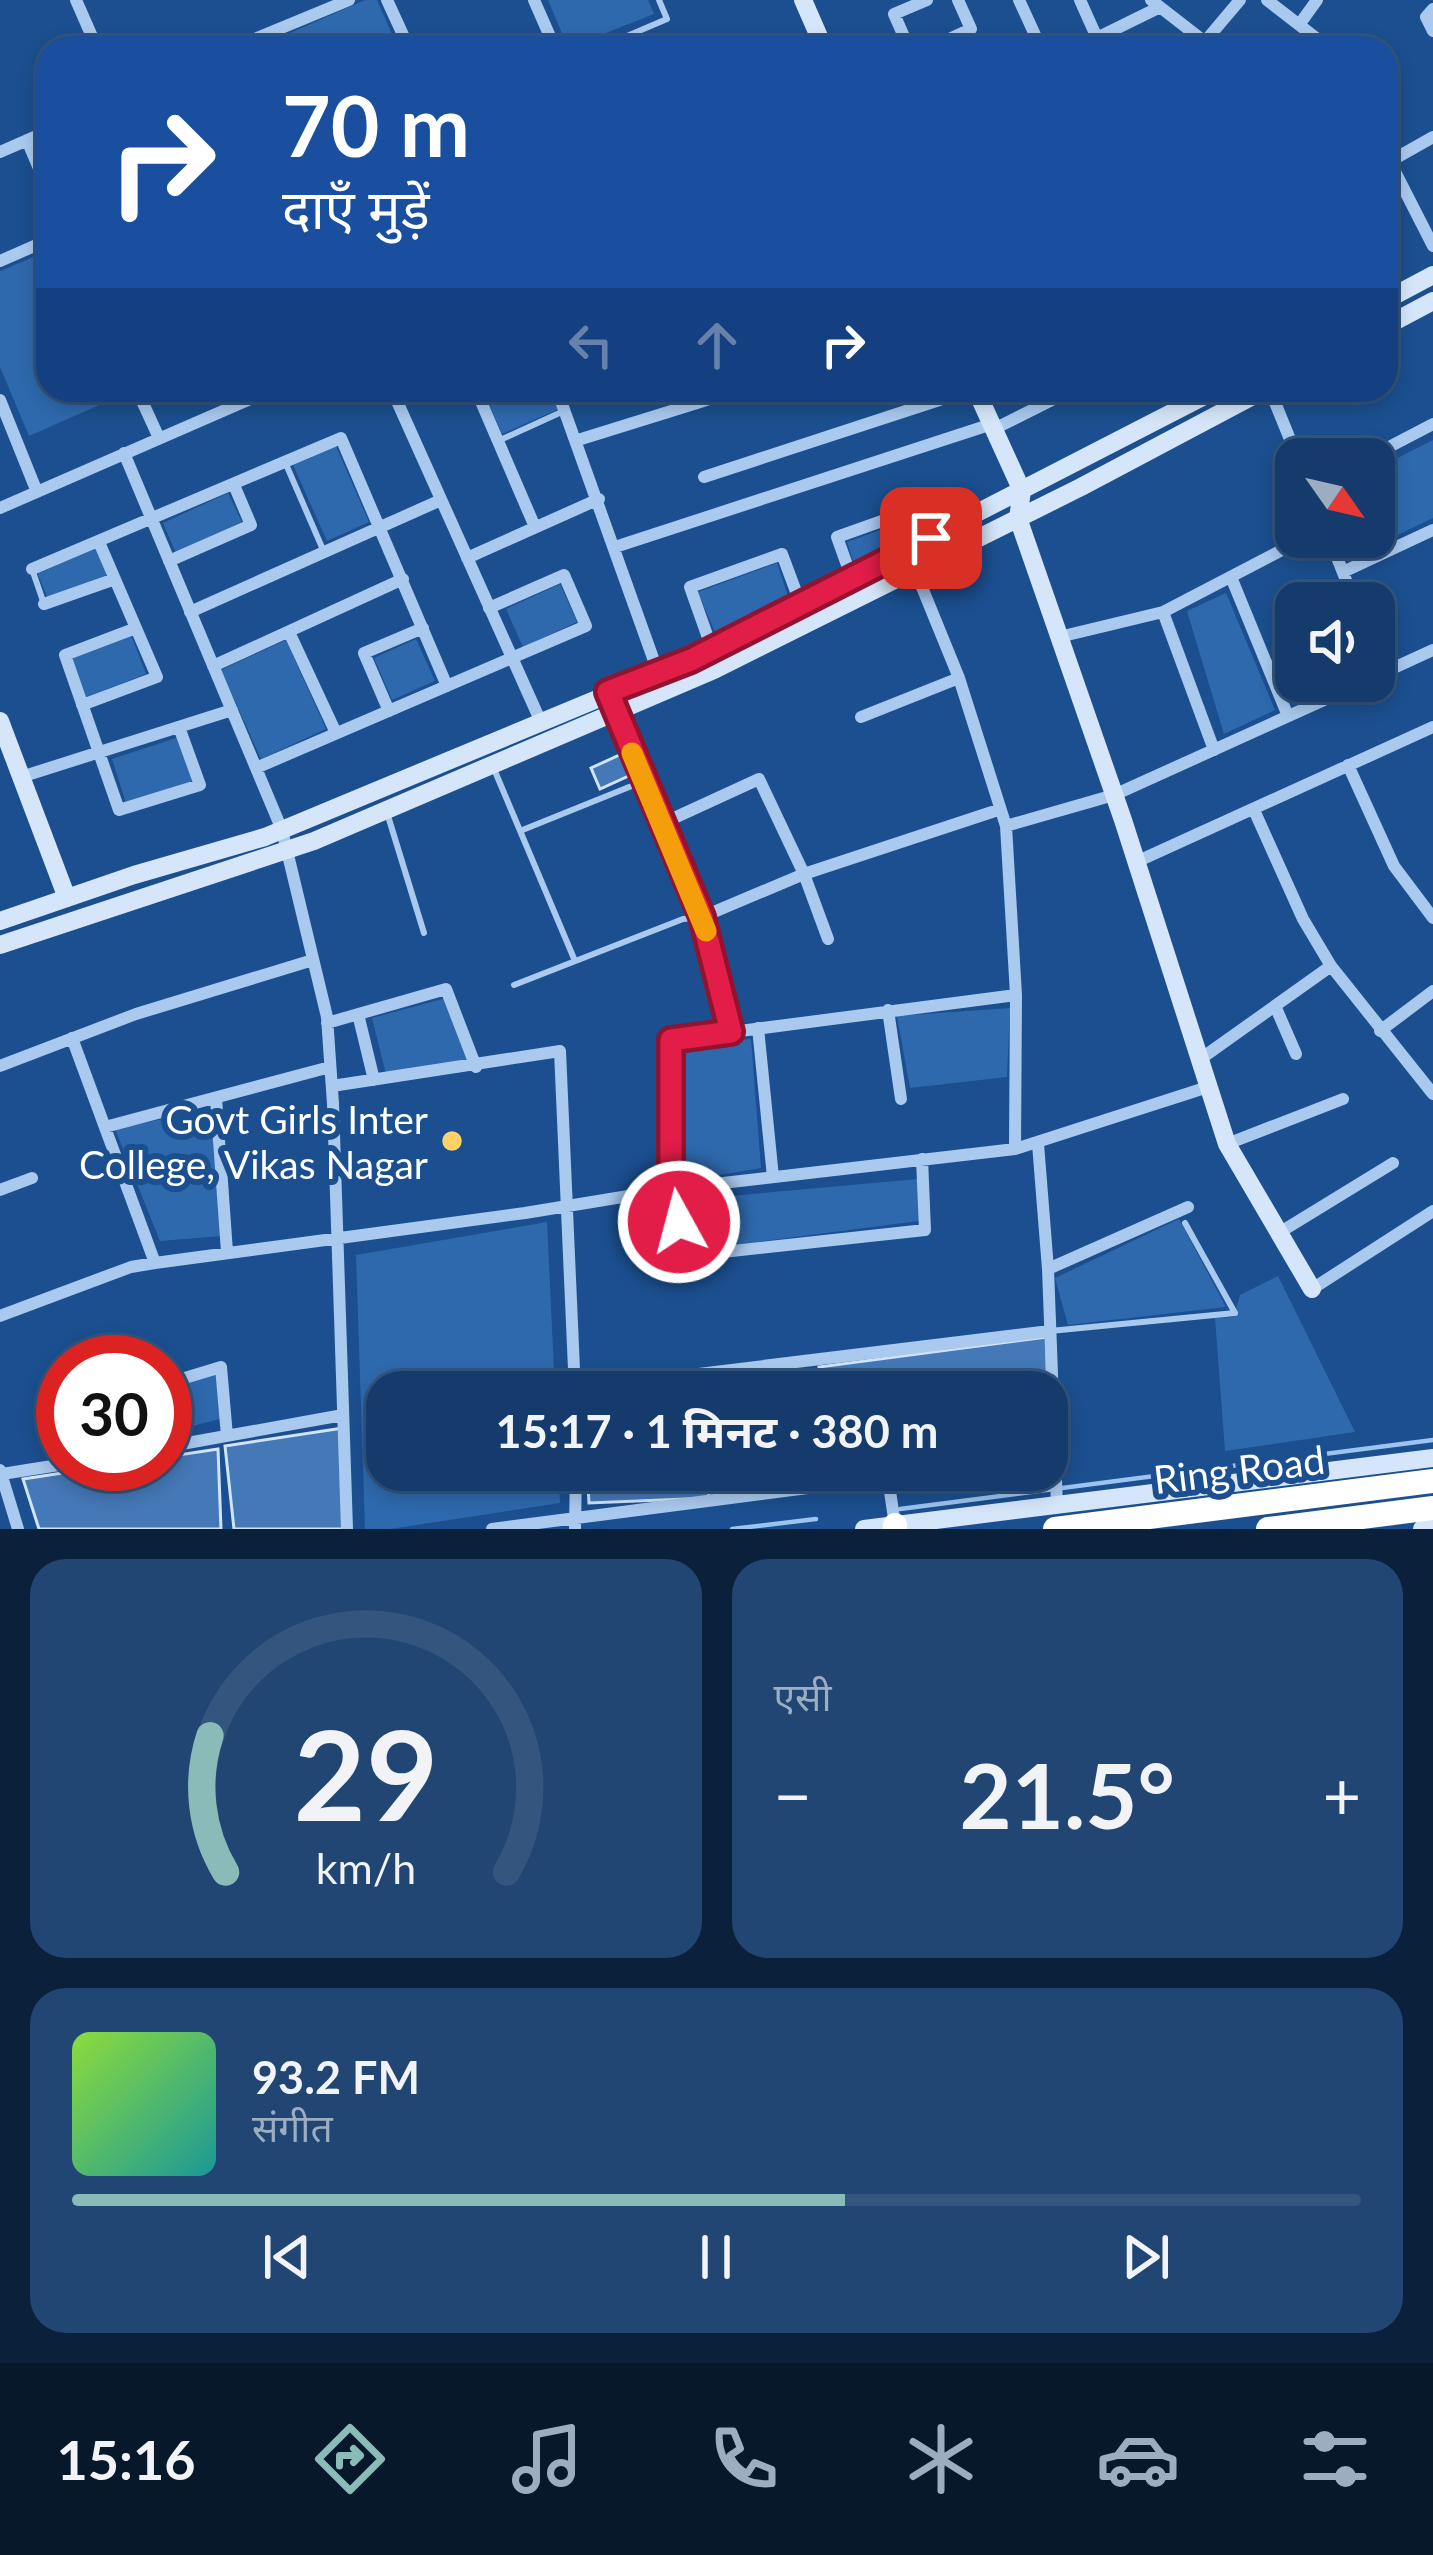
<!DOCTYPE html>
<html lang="hi">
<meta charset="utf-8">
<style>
body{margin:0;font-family:Lato,"Noto Sans Devanagari",sans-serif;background:#214673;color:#f1f3f6;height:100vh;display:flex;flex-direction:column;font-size:45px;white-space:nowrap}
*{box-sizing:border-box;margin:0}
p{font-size:39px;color:#9dadc1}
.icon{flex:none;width:66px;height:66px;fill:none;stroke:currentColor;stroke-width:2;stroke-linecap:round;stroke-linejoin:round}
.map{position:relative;height:1529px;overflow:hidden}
.sheet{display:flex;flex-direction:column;gap:30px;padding:30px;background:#0b203b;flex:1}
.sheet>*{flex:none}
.guide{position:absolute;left:36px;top:36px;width:1362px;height:366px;border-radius:36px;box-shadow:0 6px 18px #0003,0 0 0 3px #33557e;background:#1a4fa0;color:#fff;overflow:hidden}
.needle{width:78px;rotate:124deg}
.fabs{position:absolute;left:1275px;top:438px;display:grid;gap:24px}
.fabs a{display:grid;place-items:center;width:120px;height:120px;border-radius:24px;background:#143b6b;box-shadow:0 6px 18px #0003,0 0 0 3px #33557e;font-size:60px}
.speed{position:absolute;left:36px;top:1335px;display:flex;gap:24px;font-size:60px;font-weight:700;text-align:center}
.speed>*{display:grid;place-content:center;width:156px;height:156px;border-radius:50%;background:#143b6b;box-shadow:0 6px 18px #0003,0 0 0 3px #33557e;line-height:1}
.speed .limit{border:18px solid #d22;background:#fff;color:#111}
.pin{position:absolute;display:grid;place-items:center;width:102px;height:102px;color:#fff;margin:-51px;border-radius:24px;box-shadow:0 6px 18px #0006}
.me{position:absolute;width:132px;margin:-66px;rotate:353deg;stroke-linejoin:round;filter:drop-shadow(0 0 9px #0008)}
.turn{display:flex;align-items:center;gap:42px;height:252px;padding:0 48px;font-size:54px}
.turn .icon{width:156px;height:156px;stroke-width:2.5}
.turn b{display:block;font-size:84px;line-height:102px}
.lanes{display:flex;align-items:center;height:114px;padding:0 48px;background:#0003;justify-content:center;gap:60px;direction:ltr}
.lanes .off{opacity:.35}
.big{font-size:90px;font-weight:700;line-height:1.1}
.sheet .tile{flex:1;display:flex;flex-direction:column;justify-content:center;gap:18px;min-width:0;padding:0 42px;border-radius:36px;background:#214673}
.sheet .dial{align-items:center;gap:0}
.dial svg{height:312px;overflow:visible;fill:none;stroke:#33557e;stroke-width:7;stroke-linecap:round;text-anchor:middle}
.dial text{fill:#f1f3f6;stroke:none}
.song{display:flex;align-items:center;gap:36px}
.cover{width:144px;height:144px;border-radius:18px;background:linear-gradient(135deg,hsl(90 70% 55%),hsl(180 70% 35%))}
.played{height:12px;border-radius:6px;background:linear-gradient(90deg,#8bbbb9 60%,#33557e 60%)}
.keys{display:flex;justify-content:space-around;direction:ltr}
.heat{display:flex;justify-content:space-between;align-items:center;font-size:66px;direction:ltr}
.sheet .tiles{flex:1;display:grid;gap:30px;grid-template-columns:1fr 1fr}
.tile:last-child{grid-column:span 2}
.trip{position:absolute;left:366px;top:1371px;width:702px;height:120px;border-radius:36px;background:#143b6b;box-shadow:0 6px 18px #0003,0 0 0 3px #33557e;font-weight:700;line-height:120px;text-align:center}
.tabs{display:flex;height:192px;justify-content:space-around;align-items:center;background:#08182b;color:#9dadc1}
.tabs .icon{width:84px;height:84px}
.tabs .selected{color:#8bbbb9}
.tabs b{font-size:54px;color:#f1f3f6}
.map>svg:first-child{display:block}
.green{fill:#2e69ad}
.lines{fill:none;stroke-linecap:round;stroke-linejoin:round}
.stream{stroke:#9cc4f0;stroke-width:4.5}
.building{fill:#4478b7;stroke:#cfe3fa;stroke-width:3}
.lane{stroke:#a9c9ee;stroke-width:6}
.street{stroke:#a9c9ee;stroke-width:12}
.secondary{stroke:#d6e6fa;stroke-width:18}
.highway{stroke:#fff;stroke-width:24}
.route-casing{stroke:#92132f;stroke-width:30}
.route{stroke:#e11d48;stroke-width:21}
.slow{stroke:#f59e0b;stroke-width:21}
.poi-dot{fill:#ffd166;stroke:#1b4f8f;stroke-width:4.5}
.labels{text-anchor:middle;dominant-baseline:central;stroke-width:12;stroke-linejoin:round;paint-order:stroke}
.poi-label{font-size:39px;fill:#fff;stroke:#1b4f8f;text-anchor:end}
.street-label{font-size:39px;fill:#fff;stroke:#1b4f8f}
</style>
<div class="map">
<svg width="1433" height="1529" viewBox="0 0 1433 1529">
<rect width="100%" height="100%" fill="#1b4f8f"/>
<path class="green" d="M 365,0 L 377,0 L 398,48 L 256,48 Z
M 548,0 L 648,0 L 654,14 L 568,48 Z
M 48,251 L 48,390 L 120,390 L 122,395 L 29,436 L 0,367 L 0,271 Z
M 483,390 L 550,390 L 559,409 L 502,434 Z
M 1433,440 L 1433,518 L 1354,556 L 1347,537 L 1374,537 L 1374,470 Z
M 336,446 L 369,522 L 327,541 L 293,465 Z
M 228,493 L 242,522 L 176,553 L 163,523 Z
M 914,518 L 918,532 L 854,564 L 847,542 Z
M 96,548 L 107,575 L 48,599 L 37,572 Z
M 777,563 L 789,599 L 716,635 L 698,592 Z
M 560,584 L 577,622 L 523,647 L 506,609 Z
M 1226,593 L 1275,710 L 1224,734 L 1187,611 Z
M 131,635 L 146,674 L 86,697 L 71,659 Z
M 416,639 L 435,681 L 392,700 L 374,658 Z
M 286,640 L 326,729 L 261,759 L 221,670 Z
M 179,737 L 193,781 L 126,803 L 112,759 Z
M 446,998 L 469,1060 L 386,1074 L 372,1018 Z
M 1010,1008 L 1007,1077 L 910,1088 L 897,1016 Z
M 751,1039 L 761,1168 L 678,1182 L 684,1044 Z
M 214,1108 L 222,1236 L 160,1241 L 115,1129 Z
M 918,1179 L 919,1221 L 694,1250 L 686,1200 Z
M 1179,1219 L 1226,1307 L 1068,1325 L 1055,1278 Z
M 547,1222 L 555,1392 L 387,1392 L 387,1470 L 558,1470 L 560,1503 L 390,1529 L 365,1529 L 356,1255 Z
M 1278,1276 L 1355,1432 L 1225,1451 L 1215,1318 L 1234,1317 L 1240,1295 Z
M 216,1374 L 220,1419 L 165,1433 L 165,1391 Z"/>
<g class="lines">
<path class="stream" d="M 900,1509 L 1433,1440
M 732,1529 L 816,1519"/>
</g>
<path class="building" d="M 626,752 L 635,773 L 600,789 L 591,768 Z
M 1047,1337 L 1048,1451 L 1047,1392 L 822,1392 L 819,1367 Z
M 814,1373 L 816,1392 L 710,1392 L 710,1389 Z
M 343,1428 L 347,1529 L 234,1529 L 225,1446 Z
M 218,1449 L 221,1529 L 39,1529 L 23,1479 L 122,1464 L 165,1464 L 165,1457 Z
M 587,1470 L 708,1470 L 709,1498 L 589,1503 Z
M 718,1470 L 826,1470 L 828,1480 L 720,1494 Z
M 830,1470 L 913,1470 L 831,1478 Z"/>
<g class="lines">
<path class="lane" d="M 599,48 L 667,19 L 659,0
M 498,441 L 566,410
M 285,462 L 324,552
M 32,569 L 43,601
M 494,769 L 575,961
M 388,816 L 424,933
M 520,831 L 644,781
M 514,985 L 683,919 L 702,917
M 1050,1331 L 1235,1313 L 1185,1223"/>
<path class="street" d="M 76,0 L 97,48
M 387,0 L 409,48
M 534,0 L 555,48
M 1019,0 L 1041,48
M 1080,0 L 1097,38 L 1160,7
M 1151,0 L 1205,42
M 1267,0 L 1329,48
M 1433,9 L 1426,17 L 1433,31
M 1299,25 L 1317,0
M 1202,45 L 1240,0
M 233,48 L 349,0
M 909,48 L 894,14 L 927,0
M 930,48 L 971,29 L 958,0
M 27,140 L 48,190
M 0,152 L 48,131
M 1386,154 L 1433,246
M 1387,163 L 1433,137
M 0,261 L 48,240
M 137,390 L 159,438
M 392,390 L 540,720
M 476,390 L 535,527
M 557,390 L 658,672
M 1270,390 L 1298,459
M 0,400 L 37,492
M 697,403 L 736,390
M 994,429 L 1072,390
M 578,440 L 697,403 L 694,390
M 124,453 L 282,830 L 327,1017 L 333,1104 L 347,1529
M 1366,459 L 1433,424
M 704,477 L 970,390
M 0,508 L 271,390
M 1329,537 L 1355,603
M 615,547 L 992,424
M 467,558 L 599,499
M 169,561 L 251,525 L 234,485
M 32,569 L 341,438 L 447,686
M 915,570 L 959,678 L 1006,826 L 1016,995 L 1015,1149
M 1343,572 L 1433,530
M 1231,577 L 1288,716
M 852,579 L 837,537 L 921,507 L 931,538
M 44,604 L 115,579
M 190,612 L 441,500
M 1163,612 L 1214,750
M 136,628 L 65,655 L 119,810 L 200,785 L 179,727
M 289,632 L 336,733
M 1059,637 L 1163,612 L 1307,537
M 712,649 L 690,587 L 782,554 L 801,605
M 1374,650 L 1383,673
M 213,666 L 403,579
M 1374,677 L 1433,650
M 608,692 L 702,917 L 731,1032
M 82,705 L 157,677 L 99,542
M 389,711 L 364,653 L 423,628
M 861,717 L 959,678
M 1348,765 L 1394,866 L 1433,918
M 256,768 L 586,626 L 564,575 L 489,608
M 21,777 L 232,710
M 1254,810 L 1303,919 L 1331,966 L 1433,1094
M 661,824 L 759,779 L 804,874 L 828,939
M 1006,826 L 1114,795 L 1366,681
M 1136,862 L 1433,727
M 702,917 L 804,874 L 998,810
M 1276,1008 L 1296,1054
M 888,1010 L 901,1099
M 358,1014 L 374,1080
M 327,1023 L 446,989 L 476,1067
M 758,1028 L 773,1177
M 1380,1031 L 1433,991
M 72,1038 L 155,1263
M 1199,1060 L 1331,966
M 0,1066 L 136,1014 L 313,960
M 332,1086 L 560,1051 L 575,1392
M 216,1098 L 227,1252
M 105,1127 L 330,1067
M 1038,1144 L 1048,1269 L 1057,1506
M 1227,1144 L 1343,1099
M 922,1159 L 925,1230 L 686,1256 L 671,1189 L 671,1040 L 1016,995
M 0,1190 L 32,1178
M 1282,1231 L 1393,1163
M 1048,1269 L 1188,1207
M 1312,1289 L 1433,1211
M 0,1316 L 131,1267 L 155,1263 L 525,1213 L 671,1189 L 1015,1149 L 1208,1087
M 165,1384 L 221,1367 L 227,1436
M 575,1389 L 1050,1331
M 165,1447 L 343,1415
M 0,1470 L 18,1529
M 2,1474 L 65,1464
M 888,1478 L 895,1525
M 492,1529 L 946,1470
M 575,1529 L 576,1470"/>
<path class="secondary" d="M 803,0 L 824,48
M 1386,300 L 1433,275
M 1386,326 L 1433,301
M 976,390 L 1022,491 L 1018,518 L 1123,820 L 1227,1144 L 1312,1289
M 0,721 L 67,898
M 0,921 L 134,875 L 265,837 L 691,660 L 1216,390
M 0,945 L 314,841 L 714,670 L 1081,487 L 1264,390
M 864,1529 L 1433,1458
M 1422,1529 L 1433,1528"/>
<path class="highway" d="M 895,1525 L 895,1529
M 1055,1529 L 1433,1481
M 1268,1529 L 1433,1508"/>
</g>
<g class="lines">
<g class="route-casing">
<path id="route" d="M 679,1222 L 671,1189 L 671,1040 L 731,1032 L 702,917 L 608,692 L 691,660 L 931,538"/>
</g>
<use href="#route" class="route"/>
<path class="slow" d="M 632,753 L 706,931"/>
</g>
<circle class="poi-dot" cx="452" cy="1141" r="12"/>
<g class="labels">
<g class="poi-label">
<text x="428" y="1119">Govt Girls Inter<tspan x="428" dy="45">College, Vikas Nagar</tspan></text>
</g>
<g class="street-label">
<text transform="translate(1239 1469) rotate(-7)">Ring Road</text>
</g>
</g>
</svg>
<div class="fabs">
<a><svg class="needle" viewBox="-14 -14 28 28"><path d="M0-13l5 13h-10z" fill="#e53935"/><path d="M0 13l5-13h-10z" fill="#9dadc1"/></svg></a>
<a><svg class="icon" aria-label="sound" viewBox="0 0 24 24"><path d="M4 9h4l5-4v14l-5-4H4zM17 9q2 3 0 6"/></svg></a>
</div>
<div class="speed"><div class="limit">30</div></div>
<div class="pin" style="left:931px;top:538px;background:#d93025"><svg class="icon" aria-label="arrive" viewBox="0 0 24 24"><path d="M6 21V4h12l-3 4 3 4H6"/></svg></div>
<svg class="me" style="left:679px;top:1222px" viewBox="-20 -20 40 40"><circle r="17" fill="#e11d48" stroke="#fff" stroke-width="3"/><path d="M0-11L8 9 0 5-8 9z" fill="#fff"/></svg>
<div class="trip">15:17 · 1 मिनट · 380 m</div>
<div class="guide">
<div class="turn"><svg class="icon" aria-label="right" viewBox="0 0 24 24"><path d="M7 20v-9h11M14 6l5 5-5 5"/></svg><div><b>70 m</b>दाएँ मुड़ें</div></div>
<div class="lanes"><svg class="icon off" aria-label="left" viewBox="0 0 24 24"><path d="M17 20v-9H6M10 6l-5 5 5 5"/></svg><svg class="icon off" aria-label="ahead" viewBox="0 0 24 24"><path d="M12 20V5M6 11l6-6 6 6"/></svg><svg class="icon" aria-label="right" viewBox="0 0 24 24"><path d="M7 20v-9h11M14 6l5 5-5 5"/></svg></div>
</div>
</div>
<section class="sheet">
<div class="tiles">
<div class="tile dial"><svg viewBox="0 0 100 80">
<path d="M14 69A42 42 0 1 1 86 69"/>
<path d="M14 69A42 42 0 0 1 10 34" stroke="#8bbbb9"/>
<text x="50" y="56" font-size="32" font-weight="700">29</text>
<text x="50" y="72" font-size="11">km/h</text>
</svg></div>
<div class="tile"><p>एसी</p>
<div class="heat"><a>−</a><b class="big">21.5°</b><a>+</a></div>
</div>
<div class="tile">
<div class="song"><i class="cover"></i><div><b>93.2 FM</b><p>संगीत</p></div></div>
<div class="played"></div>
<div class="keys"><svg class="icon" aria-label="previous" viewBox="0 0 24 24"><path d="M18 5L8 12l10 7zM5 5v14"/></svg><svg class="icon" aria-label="pause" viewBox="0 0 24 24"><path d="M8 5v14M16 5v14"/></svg><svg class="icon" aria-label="next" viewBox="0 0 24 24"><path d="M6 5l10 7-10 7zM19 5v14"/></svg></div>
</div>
</div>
</section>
<nav class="tabs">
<b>15:16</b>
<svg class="icon selected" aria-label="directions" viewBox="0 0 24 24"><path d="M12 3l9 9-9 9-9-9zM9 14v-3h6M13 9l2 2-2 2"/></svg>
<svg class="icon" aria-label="music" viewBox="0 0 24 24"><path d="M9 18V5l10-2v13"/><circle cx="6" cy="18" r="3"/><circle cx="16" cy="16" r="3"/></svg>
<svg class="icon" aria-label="phone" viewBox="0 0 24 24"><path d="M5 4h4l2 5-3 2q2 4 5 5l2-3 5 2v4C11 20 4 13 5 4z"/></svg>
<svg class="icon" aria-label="climate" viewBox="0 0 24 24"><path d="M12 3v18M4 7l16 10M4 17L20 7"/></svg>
<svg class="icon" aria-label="car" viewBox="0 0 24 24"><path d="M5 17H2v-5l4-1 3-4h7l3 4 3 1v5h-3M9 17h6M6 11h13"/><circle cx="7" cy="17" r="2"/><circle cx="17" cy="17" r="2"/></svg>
<svg class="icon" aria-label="filters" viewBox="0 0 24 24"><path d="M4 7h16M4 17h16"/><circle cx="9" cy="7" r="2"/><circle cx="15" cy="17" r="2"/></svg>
</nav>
